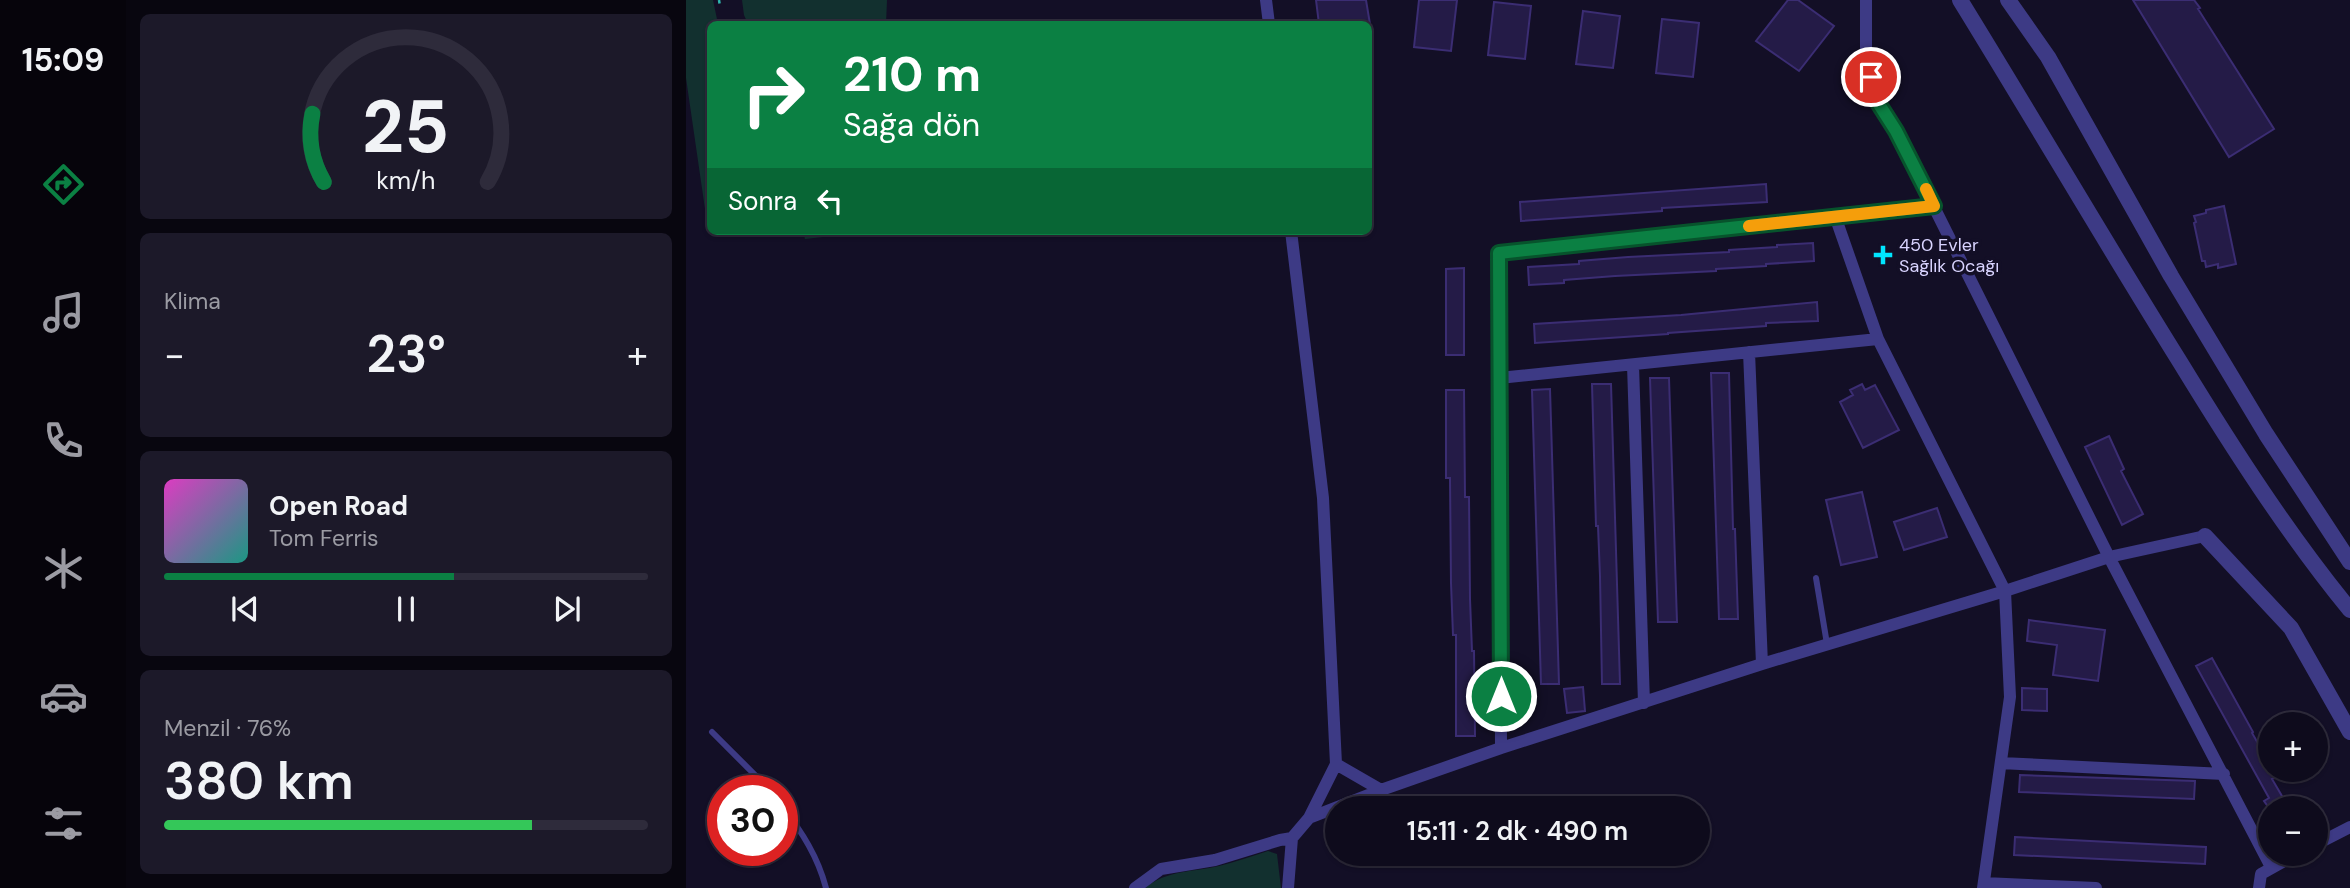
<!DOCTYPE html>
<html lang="tr">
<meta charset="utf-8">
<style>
body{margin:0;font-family:"DM Sans",sans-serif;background:#1c1929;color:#f1f3f6;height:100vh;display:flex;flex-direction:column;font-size:26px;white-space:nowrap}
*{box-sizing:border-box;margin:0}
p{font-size:23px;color:#9b9ba3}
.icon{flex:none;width:38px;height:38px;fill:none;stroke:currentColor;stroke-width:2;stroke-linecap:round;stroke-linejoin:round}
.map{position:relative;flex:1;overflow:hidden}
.side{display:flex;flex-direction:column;gap:14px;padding:14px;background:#08060f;width:560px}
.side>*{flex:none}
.top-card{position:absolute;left:21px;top:21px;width:665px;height:214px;border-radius:10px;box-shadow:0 2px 5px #0004,0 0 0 2px #2e2b3b;background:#0b8043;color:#fff;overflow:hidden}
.tools{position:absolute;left:1572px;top:712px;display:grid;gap:14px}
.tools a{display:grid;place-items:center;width:70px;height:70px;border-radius:50%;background:#0e0b1c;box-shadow:0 2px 5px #0004,0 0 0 2px #2e2b3b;font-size:35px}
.speed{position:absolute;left:21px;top:775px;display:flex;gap:14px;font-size:35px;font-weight:700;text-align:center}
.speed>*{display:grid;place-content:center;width:91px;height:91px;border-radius:50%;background:#0e0b1c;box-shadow:0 2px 5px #0004,0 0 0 2px #2e2b3b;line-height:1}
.speed .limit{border:10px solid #d22;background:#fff;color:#111}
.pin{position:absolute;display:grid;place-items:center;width:60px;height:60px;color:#fff;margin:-30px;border:4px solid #fff;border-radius:50%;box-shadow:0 2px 7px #0007}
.me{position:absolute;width:77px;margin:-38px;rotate:0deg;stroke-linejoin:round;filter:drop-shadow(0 0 5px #0008)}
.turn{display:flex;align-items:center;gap:24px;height:147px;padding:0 21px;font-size:32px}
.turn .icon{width:91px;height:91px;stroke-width:2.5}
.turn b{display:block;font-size:49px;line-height:60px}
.then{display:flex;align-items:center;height:66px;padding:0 21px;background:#0003;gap:14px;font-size:26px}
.big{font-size:52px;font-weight:600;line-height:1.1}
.side .widget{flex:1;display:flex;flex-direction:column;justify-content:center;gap:10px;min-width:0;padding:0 24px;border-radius:10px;background:#1c1929}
.side .dial{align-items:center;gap:0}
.dial svg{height:182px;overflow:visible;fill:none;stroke:#2e2b3b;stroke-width:7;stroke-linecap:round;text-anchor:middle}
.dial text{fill:#f1f3f6;stroke:none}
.song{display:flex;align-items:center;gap:21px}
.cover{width:84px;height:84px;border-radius:10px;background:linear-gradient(135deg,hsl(310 70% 55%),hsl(170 70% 35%))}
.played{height:7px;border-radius:4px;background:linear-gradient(90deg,#0b8043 60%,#2e2b3b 60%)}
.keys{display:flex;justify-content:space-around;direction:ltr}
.heat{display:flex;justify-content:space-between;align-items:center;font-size:38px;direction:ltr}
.charge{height:10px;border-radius:5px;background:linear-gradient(90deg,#34c759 76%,#2e2b3b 0)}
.trip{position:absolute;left:639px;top:796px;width:385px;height:70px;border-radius:35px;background:#0e0b1c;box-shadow:0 2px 5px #0004,0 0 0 2px #2e2b3b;font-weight:600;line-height:70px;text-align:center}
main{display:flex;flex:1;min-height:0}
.menu{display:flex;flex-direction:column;width:126px;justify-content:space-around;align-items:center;background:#06040b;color:#9b9ba3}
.menu .icon{width:49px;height:49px}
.menu .selected{color:#0b8043}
.menu b{font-size:32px;color:#f1f3f6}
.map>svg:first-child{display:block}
.green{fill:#12302f}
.building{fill:#241b47;stroke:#3b2d73;stroke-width:2}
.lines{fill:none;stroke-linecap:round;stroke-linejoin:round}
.path{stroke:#2fb8b0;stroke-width:2.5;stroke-dasharray:3.5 5;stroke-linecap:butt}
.service{stroke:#3d3a85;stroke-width:6}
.minor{stroke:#3d3a85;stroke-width:12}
.tertiary{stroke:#3d3a85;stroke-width:16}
.route-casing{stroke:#07532c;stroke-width:18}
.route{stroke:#0b8043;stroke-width:12}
.slow{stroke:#f59e0b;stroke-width:12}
.poi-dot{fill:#00e5ff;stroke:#130f26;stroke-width:2.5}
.labels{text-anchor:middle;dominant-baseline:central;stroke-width:7;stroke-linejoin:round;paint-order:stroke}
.poi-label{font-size:18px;fill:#d9d4ff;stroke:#130f26;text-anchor:start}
</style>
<main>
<nav class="menu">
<b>15:09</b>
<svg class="icon selected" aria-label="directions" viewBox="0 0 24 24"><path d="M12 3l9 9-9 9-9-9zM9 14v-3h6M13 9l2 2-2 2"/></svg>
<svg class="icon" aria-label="music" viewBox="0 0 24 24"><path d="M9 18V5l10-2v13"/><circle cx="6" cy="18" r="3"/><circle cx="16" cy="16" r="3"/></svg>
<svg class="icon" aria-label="phone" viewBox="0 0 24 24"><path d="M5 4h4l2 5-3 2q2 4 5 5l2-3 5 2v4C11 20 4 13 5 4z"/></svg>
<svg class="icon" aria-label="climate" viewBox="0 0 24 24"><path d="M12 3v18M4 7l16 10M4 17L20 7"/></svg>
<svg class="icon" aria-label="car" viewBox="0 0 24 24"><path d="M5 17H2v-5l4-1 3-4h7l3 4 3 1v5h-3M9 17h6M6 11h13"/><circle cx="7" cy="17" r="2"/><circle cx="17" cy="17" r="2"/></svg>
<svg class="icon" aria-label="filters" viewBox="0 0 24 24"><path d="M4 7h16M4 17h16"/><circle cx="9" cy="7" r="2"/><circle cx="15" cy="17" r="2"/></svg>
</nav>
<section class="side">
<div class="widget dial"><svg viewBox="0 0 100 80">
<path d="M14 69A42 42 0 1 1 86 69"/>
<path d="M14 69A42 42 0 0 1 9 39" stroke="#0b8043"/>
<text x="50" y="56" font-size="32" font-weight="700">25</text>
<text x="50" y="72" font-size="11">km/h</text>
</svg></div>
<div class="widget"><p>Klima</p>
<div class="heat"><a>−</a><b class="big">23°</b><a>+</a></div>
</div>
<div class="widget">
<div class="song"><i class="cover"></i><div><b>Open Road</b><p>Tom Ferris</p></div></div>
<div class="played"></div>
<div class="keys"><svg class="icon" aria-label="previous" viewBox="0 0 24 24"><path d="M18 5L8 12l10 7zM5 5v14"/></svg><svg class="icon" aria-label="pause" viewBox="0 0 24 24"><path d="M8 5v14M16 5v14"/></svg><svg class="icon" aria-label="next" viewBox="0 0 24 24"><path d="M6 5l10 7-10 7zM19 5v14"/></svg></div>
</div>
<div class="widget"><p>Menzil · 76%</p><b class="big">380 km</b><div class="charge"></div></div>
</section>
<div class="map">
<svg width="1664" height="888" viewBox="0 0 1664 888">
<rect width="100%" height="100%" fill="#130f26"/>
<path class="green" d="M 0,0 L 27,0 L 32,24 L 24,24 L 24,209 L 19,209 L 0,78 Z
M 56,0 L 201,0 L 200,24 L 62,24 L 58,15 Z
M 117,231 L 191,231 L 119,239 Z
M 582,851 L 591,854 L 595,888 L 459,888 C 481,870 507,872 533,866 C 549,862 566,856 582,851 Z"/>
<path class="building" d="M 630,0 L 680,0 L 684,24 L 633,24 Z
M 733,0 L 771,0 L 765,51 L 728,47 Z
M 1102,0 L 1112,0 L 1148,26 L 1113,71 L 1070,41 Z
M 1447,0 L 1508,0 L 1514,8 L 1512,9 L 1588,129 L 1543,157 Z
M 808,2 L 845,6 L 839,59 L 802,55 Z
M 897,11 L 934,16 L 927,68 L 890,64 Z
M 976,19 L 1013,23 L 1007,77 L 970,73 Z
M 1080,184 L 1081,202 L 976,208 L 976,211 L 835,221 L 834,202 Z
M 1538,206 L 1550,264 L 1532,268 L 1532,264 L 1520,267 L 1519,261 L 1516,261 L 1508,223 L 1510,222 L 1508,216 L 1520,213 L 1520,210 Z
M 1127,243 L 1128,261 L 1080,264 L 1080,266 L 1030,269 L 1030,271 L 929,276 L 878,280 L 878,283 L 843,285 L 842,267 L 893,264 L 893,261 L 942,257 L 1043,252 L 1043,250 L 1091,247 L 1091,245 Z
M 778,268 L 778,355 L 760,355 L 760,269 Z
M 1131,302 L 1132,321 L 1080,323 L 1080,326 L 982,333 L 982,334 L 849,343 L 848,324 L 995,315 Z
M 1025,373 L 1043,373 L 1047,529 L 1049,529 L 1052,619 L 1033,619 Z
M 964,378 L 983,378 L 991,622 L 972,622 Z
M 906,384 L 925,384 L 934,684 L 916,684 L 914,576 L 912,526 L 910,526 Z
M 1176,384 L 1179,390 L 1189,385 L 1213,430 L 1177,448 L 1154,402 L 1167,395 L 1164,390 Z
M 864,389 L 873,684 L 855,684 L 846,390 Z
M 760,390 L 778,390 L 779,497 L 783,497 L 784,599 L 786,651 L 788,651 L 789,736 L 770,736 L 770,635 L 767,635 L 765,583 L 764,478 L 760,478 Z
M 1423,436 L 1438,469 L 1435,471 L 1457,514 L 1436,525 L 1399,447 Z
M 1176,492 L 1191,557 L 1155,565 L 1140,500 Z
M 1251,508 L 1261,537 L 1218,550 L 1208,522 Z
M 1343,620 L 1419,630 L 1412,681 L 1367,675 L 1371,645 L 1341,641 Z
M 1526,658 L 1567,732 L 1566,733 L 1584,764 L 1584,770 L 1587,770 L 1591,777 L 1586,779 L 1603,808 L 1583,808 L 1578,801 L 1583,798 L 1510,666 Z
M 897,687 L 899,711 L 881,713 L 878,689 Z
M 1336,688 L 1361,689 L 1361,711 L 1336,710 Z
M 1334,775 L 1509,781 L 1508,799 L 1333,792 Z
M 1329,837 L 1520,847 L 1519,864 L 1328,855 Z"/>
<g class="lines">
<path class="path" d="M 33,0 L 34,6"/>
<path class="service" d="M 1130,578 L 1141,644
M 26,732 L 85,791
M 96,806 C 116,832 132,857 140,888"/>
<path class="minor" d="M 580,0 L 583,24
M 1180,0 L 1180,56 L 1189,98 L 1210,131 L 1423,557 L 1585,867
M 1248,206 L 813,253 L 815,748 L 1076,664 L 1319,591 L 1423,557 L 1519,536
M 1149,216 L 1192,339 L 1319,591 L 1324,697 L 1297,888
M 605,231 L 637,498 L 650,764 L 623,818
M 1063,352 L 1076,664
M 947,365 L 958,703
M 813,378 L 1192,339
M 1315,763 L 1538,774
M 650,764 L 695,790
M 1629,845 L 1664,827
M 1298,883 L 1410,888
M 449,888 L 475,869 L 529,860 L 594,840 L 606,838
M 602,888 L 606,838 L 623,818 L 695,790 L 815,748
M 1573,888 L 1575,874 L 1611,854"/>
<path class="tertiary" d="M 1274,0 C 1348,120 1419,242 1494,362 C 1546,447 1601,533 1664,610
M 1322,0 L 1362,57 L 1485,276 L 1580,434 L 1664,562
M 1519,536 L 1605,628 L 1664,732"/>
</g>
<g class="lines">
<g class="route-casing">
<path id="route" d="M 815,696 L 813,253 L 1248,206 L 1210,131 L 1189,98 L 1185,77"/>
</g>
<use href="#route" class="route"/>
<path class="slow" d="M 1063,226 L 1248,206 L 1240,189"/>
</g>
<path class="poi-dot" d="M1193.5 244.5h7v7h7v7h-7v7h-7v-7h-7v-7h7z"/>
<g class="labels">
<g class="poi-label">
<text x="1213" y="245">450 Evler<tspan x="1213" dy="21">Sağlık Ocağı</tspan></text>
</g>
</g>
</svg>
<div class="tools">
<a>+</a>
<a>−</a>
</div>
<div class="speed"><div class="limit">30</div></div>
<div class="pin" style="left:1185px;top:77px;background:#d93025"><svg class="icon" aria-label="arrive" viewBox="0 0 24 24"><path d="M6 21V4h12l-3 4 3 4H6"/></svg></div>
<svg class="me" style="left:815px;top:696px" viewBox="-20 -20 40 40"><circle r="17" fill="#0b8043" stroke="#fff" stroke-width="3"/><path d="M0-11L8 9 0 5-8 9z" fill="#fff"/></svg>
<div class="trip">15:11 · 2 dk · 490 m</div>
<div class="top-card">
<div class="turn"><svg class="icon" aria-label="right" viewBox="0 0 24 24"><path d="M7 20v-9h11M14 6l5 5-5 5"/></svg><div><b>210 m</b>Sağa dön</div></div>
<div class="then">Sonra<svg class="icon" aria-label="left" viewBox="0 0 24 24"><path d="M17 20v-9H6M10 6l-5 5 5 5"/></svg></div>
</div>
</div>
</main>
